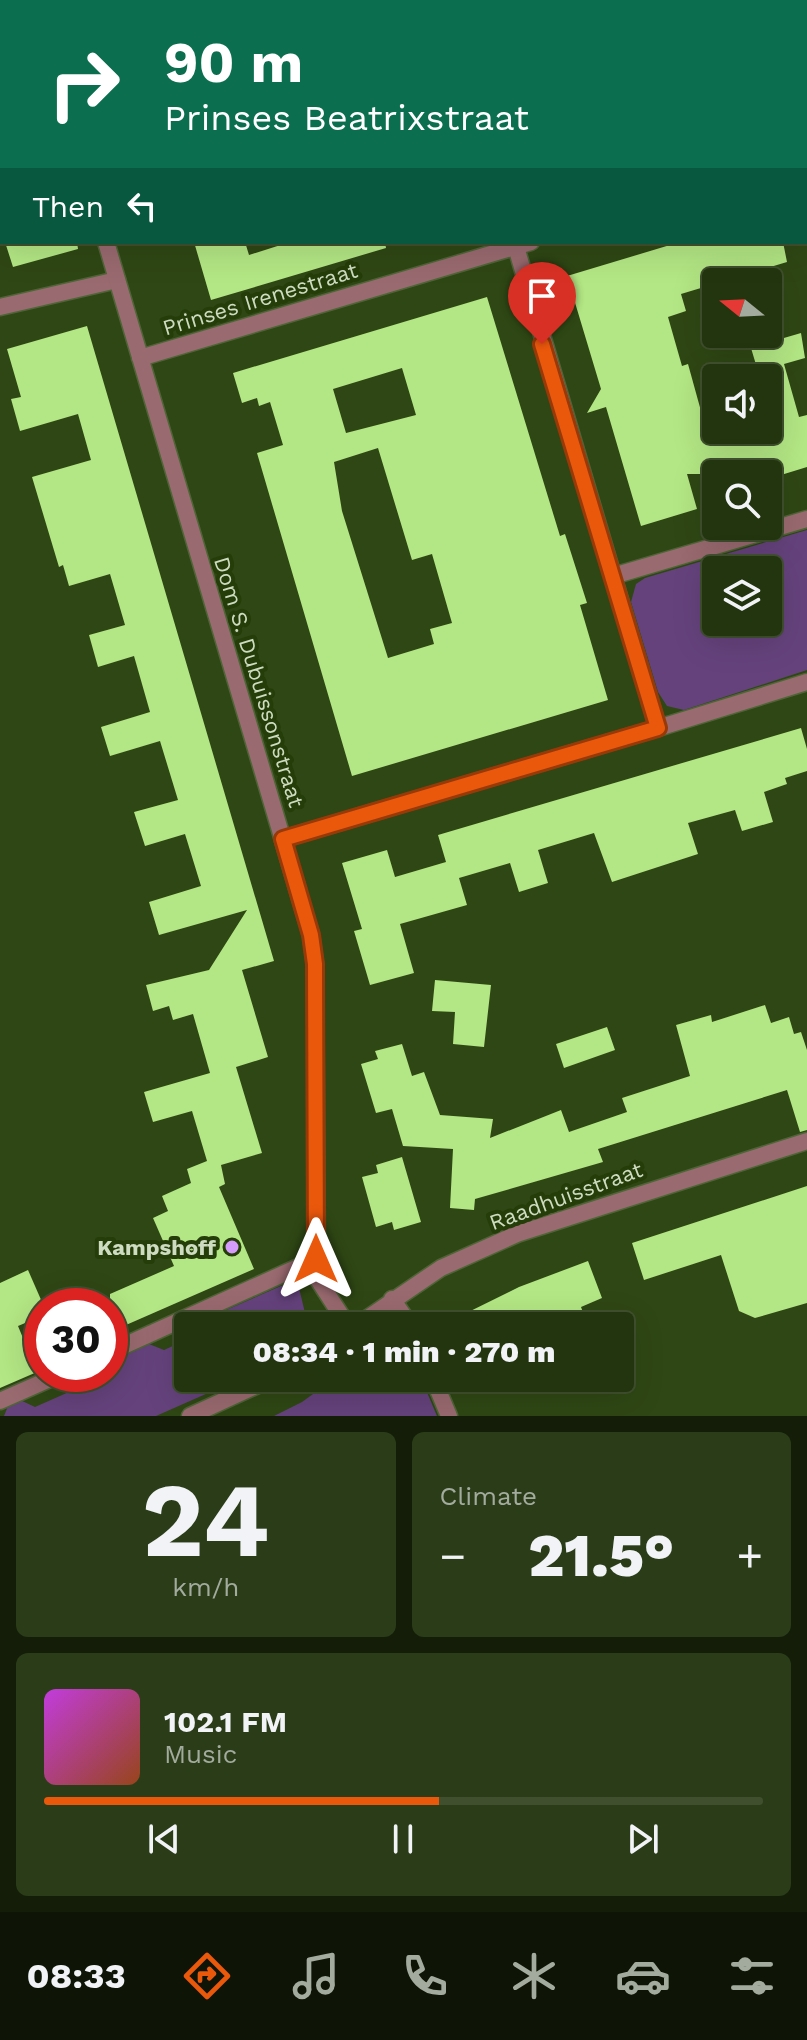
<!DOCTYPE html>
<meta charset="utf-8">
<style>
body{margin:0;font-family:"Work Sans",sans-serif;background:#2b3d18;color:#f1f3f6;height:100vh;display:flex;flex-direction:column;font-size:30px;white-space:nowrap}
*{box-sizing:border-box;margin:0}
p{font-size:26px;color:#a3ab9e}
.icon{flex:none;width:44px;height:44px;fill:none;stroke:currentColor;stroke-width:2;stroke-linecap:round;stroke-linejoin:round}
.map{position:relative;height:1416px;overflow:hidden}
.panel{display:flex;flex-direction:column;gap:16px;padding:16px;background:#131d08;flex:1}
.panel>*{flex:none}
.hud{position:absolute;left:0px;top:0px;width:808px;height:244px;box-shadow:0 8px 32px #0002,0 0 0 2px #40502f;background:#0b6e4f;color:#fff;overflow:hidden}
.needle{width:52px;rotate:288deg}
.controls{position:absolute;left:702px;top:268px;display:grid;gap:16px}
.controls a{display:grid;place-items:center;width:80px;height:80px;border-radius:8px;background:#23350f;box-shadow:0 8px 32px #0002,0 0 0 2px #40502f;font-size:40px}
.speed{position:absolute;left:24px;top:1288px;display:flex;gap:16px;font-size:40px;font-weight:700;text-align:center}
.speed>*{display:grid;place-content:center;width:104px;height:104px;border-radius:50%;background:#23350f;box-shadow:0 8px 32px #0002,0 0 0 2px #40502f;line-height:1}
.speed .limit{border:12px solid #d22;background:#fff;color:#111}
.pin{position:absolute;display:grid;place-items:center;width:68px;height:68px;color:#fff;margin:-82px -34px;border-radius:50% 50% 50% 0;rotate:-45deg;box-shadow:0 0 8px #0007}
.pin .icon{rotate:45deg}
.me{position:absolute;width:88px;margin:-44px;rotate:0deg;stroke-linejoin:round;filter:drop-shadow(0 0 6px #0008)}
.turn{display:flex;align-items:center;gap:28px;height:168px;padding:0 32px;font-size:36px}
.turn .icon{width:104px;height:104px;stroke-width:2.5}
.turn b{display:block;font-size:56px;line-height:68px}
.then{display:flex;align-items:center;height:76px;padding:0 32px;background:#0003;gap:16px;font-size:30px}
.big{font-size:60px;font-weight:800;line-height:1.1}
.panel .tile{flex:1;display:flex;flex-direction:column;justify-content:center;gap:12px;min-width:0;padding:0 28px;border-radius:12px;background:#2b3d18}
.panel .dial{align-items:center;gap:0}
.dial b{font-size:104px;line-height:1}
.song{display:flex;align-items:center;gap:24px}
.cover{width:96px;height:96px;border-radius:12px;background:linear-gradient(135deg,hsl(290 70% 55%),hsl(20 70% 35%))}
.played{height:8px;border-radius:4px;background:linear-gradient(90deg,#ea580c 55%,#40502f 55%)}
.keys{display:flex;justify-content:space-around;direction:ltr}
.heat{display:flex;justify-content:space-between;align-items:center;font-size:44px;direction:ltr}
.panel .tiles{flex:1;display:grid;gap:16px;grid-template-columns:1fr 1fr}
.tile:last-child{grid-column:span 2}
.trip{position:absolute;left:174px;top:1312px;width:460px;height:80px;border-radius:8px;background:#23350f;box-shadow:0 8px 32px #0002,0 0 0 2px #40502f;font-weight:800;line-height:80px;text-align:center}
.menu{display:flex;height:128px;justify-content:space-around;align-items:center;background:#0e1506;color:#a3ab9e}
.menu .icon{width:56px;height:56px}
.menu .on{color:#ea580c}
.menu b{font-size:36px;color:#f1f3f6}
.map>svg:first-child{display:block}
.green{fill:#65427c;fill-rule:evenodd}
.building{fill:#b3e684;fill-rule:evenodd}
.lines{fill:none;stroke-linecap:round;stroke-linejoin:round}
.service-casing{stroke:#4f6537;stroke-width:19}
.minor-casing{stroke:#4f6537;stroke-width:19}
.tertiary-casing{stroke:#4f6537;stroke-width:19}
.service{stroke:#996a70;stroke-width:16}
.minor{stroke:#996a70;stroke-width:16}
.tertiary{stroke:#996a70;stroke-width:16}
.route-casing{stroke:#983908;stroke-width:20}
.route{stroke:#ea580c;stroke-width:14}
.poi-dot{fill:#d59cfb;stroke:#253d08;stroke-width:3}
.labels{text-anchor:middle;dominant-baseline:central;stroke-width:8;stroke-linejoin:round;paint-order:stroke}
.street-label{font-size:22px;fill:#cddcc1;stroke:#253d08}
.poi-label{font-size:22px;font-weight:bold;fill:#cddcc1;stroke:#253d08;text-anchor:end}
</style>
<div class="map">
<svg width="807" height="1416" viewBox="0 0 807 1416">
<rect width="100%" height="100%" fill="#2f4714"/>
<path class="green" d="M 807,530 L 807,670 L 684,710 L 667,706 L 658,692 L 631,602 L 636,584 L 645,578 ZM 716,570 L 768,570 L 768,622 L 716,622 Z
M 297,1279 L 308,1326 L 206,1326 L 210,1317 Z
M 188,1339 L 188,1378 L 242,1378 L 156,1416 L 4,1416 L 8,1406 L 20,1400 L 35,1407 L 96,1380 L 97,1374 L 110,1374 L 110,1361 L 149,1344 L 164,1350 Z
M 335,1378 L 421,1378 L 437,1416 L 274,1416 L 302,1402 Z"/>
<path class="building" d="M 5,242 L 77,242 L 78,249 L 13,267 Z
M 194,242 L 245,242 L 249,255 L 290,242 L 385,242 L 386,248 L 211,300 Z
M 680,242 L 783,242 L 787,262 L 681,294 L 686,311 L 668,317 L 682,366 L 688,364 L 709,440 L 746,430 L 768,430 L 768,378 L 760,378 L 751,348 L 768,343 L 768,334 L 774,333 L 777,340 L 801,333 L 805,358 L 784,364 L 799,417 L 807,415 L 807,467 L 768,479 L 768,474 L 687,474 L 697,509 L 641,526 L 606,407 L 587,413 L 601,389 L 567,276 Z
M 487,297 L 560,536 L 565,534 L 587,603 L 580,605 L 608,700 L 352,776 L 257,453 L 283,445 L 270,402 L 259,406 L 257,398 L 242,403 L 233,373 ZM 402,368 L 416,415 L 346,433 L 333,389 ZM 378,448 L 412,560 L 432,554 L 452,623 L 430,629 L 434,644 L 388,658 L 342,511 L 334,462 Z
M 87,326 L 274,961 L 242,970 L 268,1057 L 236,1067 L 262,1153 L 221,1165 L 225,1184 L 219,1187 L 254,1269 L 110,1332 L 110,1294 L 174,1266 L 153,1218 L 168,1211 L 162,1196 L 191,1183 L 187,1169 L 207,1161 L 192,1111 L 153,1122 L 144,1092 L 210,1073 L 193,1014 L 173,1020 L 169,1006 L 153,1011 L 146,985 L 209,970 L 247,910 L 159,935 L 149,902 L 201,886 L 185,834 L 145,846 L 134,812 L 178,800 L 160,741 L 110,756 L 101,727 L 150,712 L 134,656 L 98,667 L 89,635 L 125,625 L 110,574 L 69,586 L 63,565 L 59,567 L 32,477 L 91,460 L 78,414 L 20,431 L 11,399 L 21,397 L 7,349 Z
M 801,728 L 807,749 L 807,771 L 785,778 L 787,784 L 764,792 L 773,822 L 742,831 L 735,810 L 688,823 L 698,854 L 612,882 L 594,833 L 538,850 L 548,883 L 519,892 L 510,863 L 459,878 L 467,905 L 400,924 L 414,973 L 370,985 L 354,931 L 362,929 L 342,863 L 387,850 L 395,877 L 446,862 L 438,835 Z
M 435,980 L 491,985 L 484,1047 L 453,1044 L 455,1012 L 432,1011 Z
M 765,1005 L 771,1023 L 789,1017 L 794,1034 L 801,1032 L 807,1050 L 807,1130 L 800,1132 L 787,1090 L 598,1149 L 603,1162 L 475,1199 L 474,1210 L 450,1208 L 453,1149 L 403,1146 L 392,1109 L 376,1113 L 361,1064 L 378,1059 L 375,1051 L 402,1044 L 412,1076 L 424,1072 L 440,1115 L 493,1119 L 490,1138 L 561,1110 L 569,1132 L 627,1112 L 622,1098 L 690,1076 L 676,1025 L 711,1015 L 712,1022 Z
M 607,1027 L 615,1050 L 564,1068 L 556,1044 Z
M 402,1157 L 421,1222 L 394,1230 L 392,1222 L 376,1227 L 362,1177 L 378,1173 L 376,1165 Z
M 807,1186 L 807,1303 L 755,1318 L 739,1311 L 721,1255 L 644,1280 L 632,1243 Z
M 588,1261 L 602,1298 L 581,1307 L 588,1326 L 440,1326 L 519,1287 Z
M 28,1270 L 42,1302 L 42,1316 L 18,1326 L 37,1372 L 0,1388 L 0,1283 Z"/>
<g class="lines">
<g class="service-casing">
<path id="service" d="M 421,0 L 422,2
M 0,307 L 117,280"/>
</g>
<g class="minor-casing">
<path id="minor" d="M 34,0 L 34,2
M 552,0 L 552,2
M 117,2 L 123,0
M 806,161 L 807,160
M 106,242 L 311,935 L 315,964 L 317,1278 L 348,1326
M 516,247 L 613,576
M 140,358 L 531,242
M 807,519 L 613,576 L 658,728 L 807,682
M 283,839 L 658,728
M 392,1299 L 411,1326
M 110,1352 L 316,1259
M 433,1378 L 449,1416
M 0,1401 L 61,1374"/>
</g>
<g class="tertiary-casing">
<path id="tertiary" d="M 356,1326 L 441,1268 L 517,1234 L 807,1141
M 190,1416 L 273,1378"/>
</g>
<use href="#service" class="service"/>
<use href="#minor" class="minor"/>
<use href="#tertiary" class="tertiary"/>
</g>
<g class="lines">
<g class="route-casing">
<path id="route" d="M 316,1259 L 315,964 L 311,935 L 283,839 L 658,728 L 542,344"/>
</g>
<use href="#route" class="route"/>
</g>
<circle class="poi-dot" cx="232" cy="1247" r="8"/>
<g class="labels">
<g class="street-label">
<text transform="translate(260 299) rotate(-17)">Prinses Irenestraat</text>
<text transform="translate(259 682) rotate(73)">Dom S. Dubuissonstraat</text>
<text transform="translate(566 1196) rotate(-20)">Raadhuisstraat</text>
</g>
<g class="poi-label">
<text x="216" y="1247">Kampshoff</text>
</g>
</g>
</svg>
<div class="controls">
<a><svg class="needle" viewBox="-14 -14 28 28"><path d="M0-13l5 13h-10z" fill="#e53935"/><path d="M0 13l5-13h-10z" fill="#a3ab9e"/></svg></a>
<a><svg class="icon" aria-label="sound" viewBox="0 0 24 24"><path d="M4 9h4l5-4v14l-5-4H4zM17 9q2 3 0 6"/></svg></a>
<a><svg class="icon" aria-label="search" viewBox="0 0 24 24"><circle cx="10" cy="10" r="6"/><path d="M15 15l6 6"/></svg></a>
<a><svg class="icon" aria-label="layers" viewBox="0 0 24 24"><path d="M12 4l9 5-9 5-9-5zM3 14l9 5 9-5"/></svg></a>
</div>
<div class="speed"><div class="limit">30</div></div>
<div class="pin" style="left:542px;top:344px;background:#d93025"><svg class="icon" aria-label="arrive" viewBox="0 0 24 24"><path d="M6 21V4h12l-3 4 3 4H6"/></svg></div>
<svg class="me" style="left:316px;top:1259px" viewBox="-20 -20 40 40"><path d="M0-17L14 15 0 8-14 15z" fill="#ea580c" stroke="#fff" stroke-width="4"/></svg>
<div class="trip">08:34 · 1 min · 270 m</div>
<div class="hud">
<div class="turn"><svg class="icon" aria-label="right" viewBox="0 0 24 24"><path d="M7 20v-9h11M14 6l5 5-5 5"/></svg><div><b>90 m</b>Prinses Beatrixstraat</div></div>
<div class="then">Then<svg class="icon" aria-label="left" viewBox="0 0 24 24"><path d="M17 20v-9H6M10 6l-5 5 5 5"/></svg></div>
</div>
</div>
<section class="panel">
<div class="tiles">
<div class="tile dial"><b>24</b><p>km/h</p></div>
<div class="tile"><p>Climate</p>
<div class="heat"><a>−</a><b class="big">21.5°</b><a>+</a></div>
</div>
<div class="tile">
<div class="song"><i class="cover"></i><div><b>102.1 FM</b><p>Music</p></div></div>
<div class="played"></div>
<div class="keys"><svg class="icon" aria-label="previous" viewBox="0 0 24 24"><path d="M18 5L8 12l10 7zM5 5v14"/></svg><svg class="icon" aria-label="pause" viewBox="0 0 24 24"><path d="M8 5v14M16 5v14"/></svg><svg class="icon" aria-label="next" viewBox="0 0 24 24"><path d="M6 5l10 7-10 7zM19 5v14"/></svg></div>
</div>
</div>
</section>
<nav class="menu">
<b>08:33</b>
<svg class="icon on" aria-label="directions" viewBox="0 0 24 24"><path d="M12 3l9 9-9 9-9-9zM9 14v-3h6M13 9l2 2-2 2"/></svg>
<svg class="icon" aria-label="music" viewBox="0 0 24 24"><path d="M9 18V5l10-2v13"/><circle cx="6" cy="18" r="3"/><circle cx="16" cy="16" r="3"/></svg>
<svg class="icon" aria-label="phone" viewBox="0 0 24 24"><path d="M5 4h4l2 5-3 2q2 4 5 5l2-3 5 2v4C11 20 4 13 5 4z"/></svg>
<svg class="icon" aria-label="climate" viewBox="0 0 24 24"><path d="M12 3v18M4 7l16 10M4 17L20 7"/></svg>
<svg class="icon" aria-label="car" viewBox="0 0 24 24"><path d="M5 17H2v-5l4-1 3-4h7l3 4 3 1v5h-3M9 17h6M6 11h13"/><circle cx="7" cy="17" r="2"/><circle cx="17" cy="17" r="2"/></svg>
<svg class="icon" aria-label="filters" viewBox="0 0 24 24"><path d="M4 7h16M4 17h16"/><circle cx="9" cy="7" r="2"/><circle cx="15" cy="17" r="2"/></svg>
</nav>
